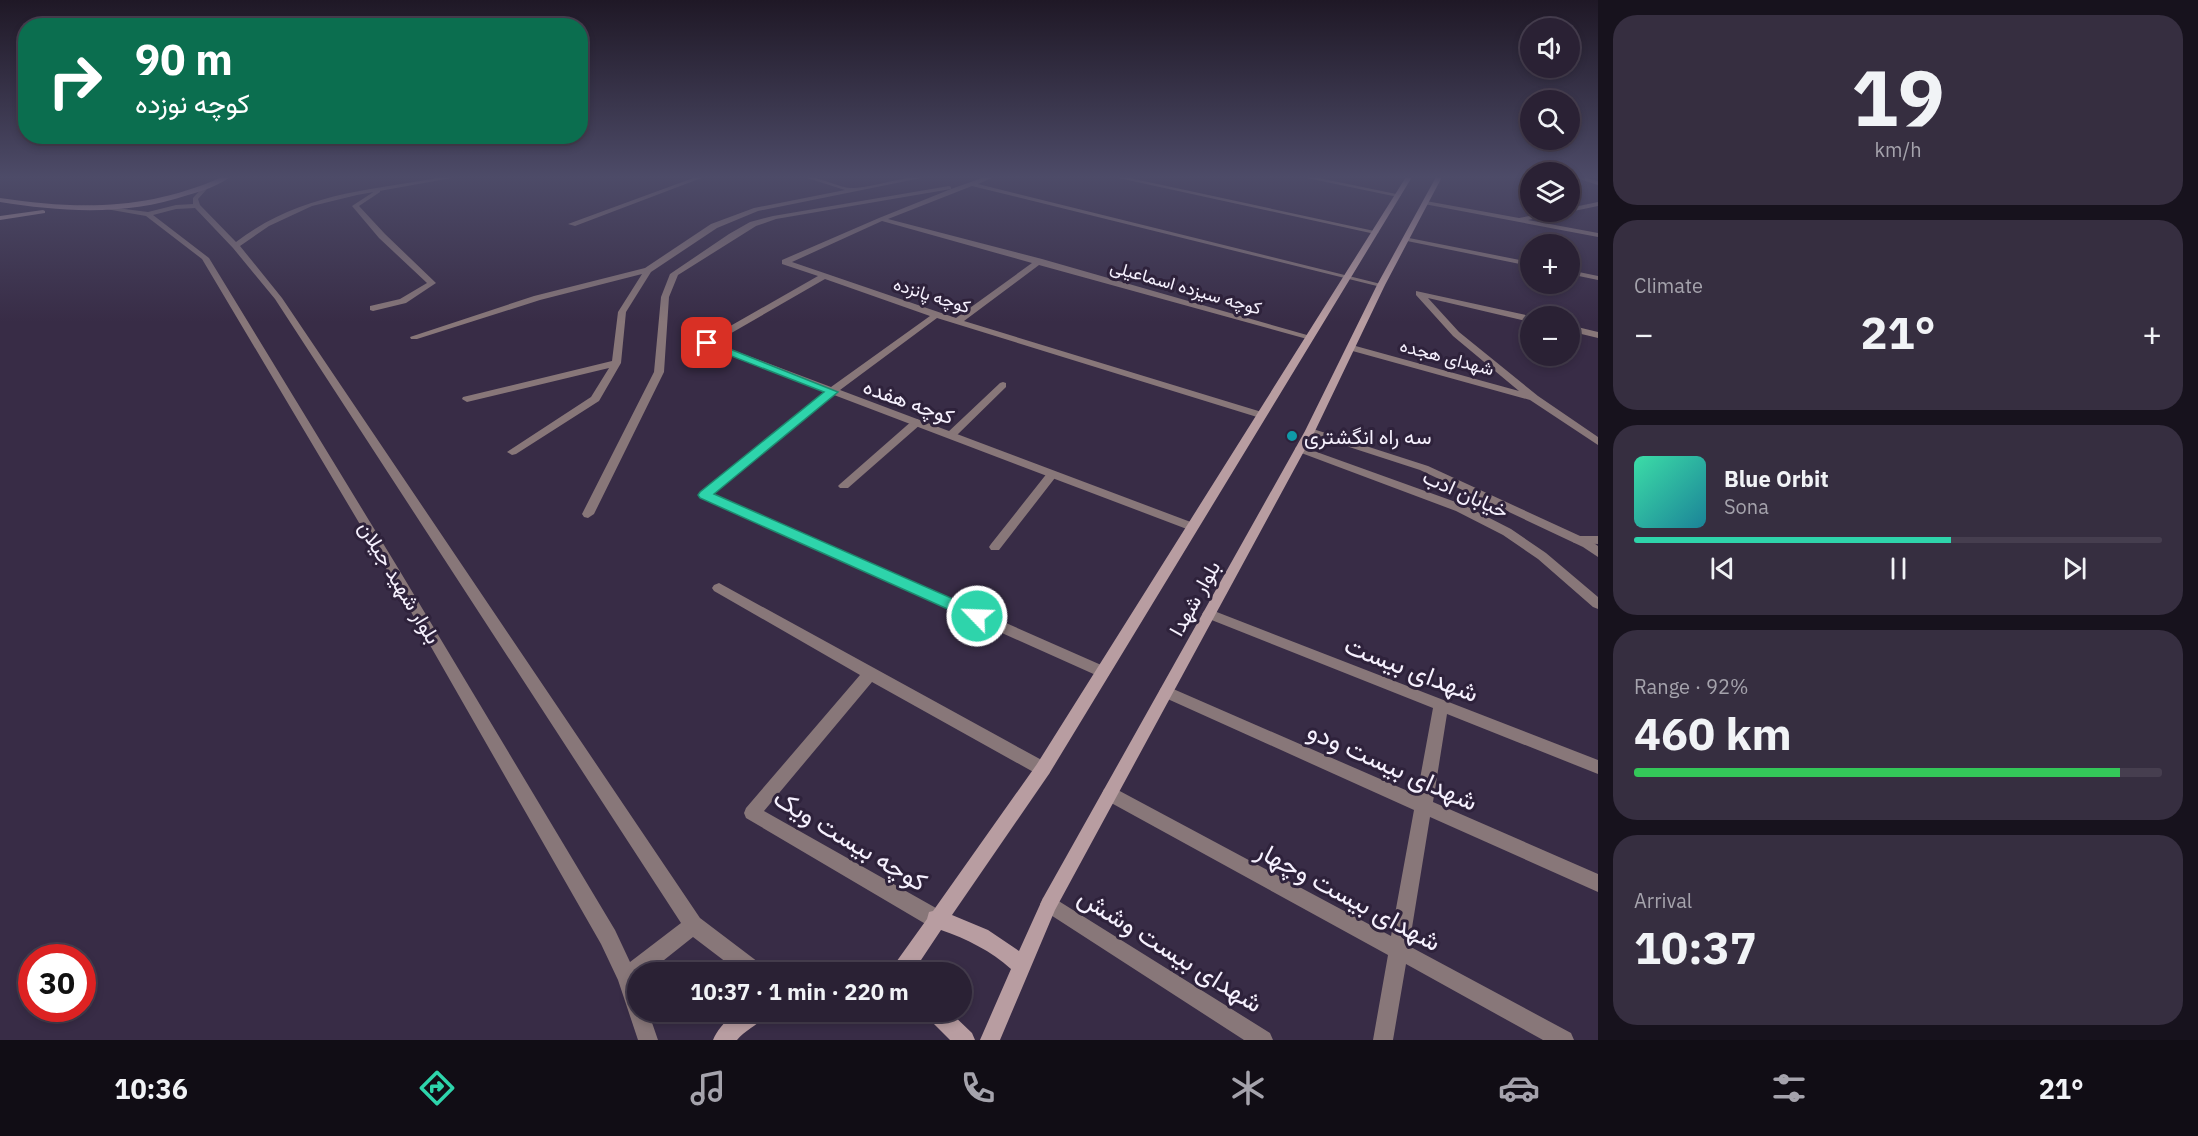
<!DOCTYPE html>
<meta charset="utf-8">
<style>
body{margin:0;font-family:"IBM Plex Sans",Vazirmatn,sans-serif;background:#362e40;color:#f1f3f6;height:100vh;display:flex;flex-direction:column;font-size:22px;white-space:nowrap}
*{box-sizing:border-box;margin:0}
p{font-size:20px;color:#a5a3ac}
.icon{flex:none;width:33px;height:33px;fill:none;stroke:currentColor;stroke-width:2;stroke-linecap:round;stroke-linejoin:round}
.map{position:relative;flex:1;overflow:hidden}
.side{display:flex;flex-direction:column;gap:15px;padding:15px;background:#17121d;width:600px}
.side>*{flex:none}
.guide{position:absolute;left:18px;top:18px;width:570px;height:126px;border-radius:24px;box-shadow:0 3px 9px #0003,0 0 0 2px #463e4f;background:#0b6e4f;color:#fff;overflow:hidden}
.fabs{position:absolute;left:1520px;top:18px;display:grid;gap:12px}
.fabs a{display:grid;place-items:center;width:60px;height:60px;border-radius:50%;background:#2a2134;box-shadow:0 3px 9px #0003,0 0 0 2px #463e4f;font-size:30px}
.speed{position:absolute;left:18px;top:944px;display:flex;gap:12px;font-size:30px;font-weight:700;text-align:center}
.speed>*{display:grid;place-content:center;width:78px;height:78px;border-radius:50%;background:#2a2134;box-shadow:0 3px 9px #0003,0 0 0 2px #463e4f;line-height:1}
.speed .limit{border:9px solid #d22;background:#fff;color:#111}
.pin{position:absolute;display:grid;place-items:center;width:51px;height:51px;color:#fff;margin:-26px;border-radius:12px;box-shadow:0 3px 9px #0006}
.me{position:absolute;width:66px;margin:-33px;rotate:294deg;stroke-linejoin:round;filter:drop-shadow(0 0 4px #0008)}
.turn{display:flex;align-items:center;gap:21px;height:126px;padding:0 18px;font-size:27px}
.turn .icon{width:78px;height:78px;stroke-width:2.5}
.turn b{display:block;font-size:42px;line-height:51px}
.big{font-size:45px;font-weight:800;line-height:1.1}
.side .widget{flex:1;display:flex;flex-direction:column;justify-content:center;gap:9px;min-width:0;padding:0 21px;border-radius:24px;background:#362e40}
.side .dial{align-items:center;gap:0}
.dial b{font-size:78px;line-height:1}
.song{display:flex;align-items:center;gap:18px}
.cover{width:72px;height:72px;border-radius:9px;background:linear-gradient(135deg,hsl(160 70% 55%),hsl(190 70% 35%))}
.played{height:6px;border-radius:3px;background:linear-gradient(90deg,#2ed4ab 60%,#463e4f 60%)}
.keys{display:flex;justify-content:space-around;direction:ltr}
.heat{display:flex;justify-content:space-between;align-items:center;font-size:33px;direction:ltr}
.charge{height:9px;border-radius:4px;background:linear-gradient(90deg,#34c759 92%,#463e4f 0)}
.trip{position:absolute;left:627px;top:962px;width:345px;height:60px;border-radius:30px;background:#2a2134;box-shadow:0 3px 9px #0003,0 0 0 2px #463e4f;font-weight:800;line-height:60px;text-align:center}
.tab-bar{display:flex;height:96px;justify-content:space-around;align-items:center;background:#110d15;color:#a5a3ac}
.tab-bar .icon{width:42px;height:42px}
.tab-bar .current{color:#2ed4ab}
.tab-bar b{font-size:27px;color:#f1f3f6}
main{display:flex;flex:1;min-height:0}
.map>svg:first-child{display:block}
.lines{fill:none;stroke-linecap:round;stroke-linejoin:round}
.service{fill:#887779;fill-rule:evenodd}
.minor{fill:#887779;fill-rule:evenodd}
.tertiary{fill:#887779;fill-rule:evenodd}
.secondary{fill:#b89da1;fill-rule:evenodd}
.route{fill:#2ed4ab;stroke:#1e8a6f;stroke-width:1.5}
.culture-dot{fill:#0f9aa8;stroke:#2e223b;stroke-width:2}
.labels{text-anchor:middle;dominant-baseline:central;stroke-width:6;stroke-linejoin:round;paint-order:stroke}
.far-street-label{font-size:18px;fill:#f6f1fe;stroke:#2e223b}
.street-label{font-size:21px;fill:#f6f1fe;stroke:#2e223b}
.poi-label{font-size:21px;fill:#f6f1fe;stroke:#2e223b;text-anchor:start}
.near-street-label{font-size:26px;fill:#f6f1fe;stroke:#2e223b}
</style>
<main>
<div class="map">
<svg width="1598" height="1040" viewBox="0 0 1598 1040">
<rect width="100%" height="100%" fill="#382c46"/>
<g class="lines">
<path class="service" d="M 1003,382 L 1006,383 L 1006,387 L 955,437 L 947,437 L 946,435 L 947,433 L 1000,383 Z
M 917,419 L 922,422 L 921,424 L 848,488 L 840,488 L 838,486 L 840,484 L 913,420 Z
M 1052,471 L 1058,474 L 999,550 L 991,550 L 989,547 L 991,544 L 1048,472 Z"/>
<path class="minor" d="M 696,177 L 704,177 L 575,226 L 568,224 Z
M 804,177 C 821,176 839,189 855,188 C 879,186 902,176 926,177 L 758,211 L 717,228 L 651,272 L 626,312 L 621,363 L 599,401 L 516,454 L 512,455 L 507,452 L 591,397 L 609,368 L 467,402 L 462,399 L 463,397 L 612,361 L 618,312 L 642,274 L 540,300 L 417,339 L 411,339 L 410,337 L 534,296 L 645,268 L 711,224 L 754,208 L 845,190 Z
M 985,177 L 994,177 L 978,184 L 1385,285 L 1381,287 L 972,186 L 888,219 L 1042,259 L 1314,337 L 1313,339 L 1307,339 L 1039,265 L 964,321 L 1265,413 L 1266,415 L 1265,417 L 1257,417 L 937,318 L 840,390 L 1196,524 L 1198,527 L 1192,531 L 834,395 L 713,494 L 1108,668 L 1110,672 L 1108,676 L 1103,678 L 1098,676 L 701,498 L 699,495 L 825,391 L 704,345 L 704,341 L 818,276 L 782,264 L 782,260 L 879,218 L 951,189 L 776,219 L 756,226 L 678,275 L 669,297 L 664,372 L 594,514 L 588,518 L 584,517 L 582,514 L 654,372 L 661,297 L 670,274 L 729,234 L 750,222 L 773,216 L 949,186 L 951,187 L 951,189 ZM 882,221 L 1032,263 L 956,318 L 792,262 ZM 825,279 L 930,316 L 831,387 L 714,343 Z
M 1114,177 L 1125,177 L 1379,232 L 1375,234 Z
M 1302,177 L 1314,177 L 1401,195 L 1398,197 Z
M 1573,177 L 1582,177 L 1598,181 L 1598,185 Z
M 378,189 L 380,190 L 380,192 L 359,206 L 385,234 L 436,283 L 406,303 L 373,311 L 370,310 L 370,306 L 400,299 L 427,283 L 379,238 L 352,206 Z
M 1426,201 L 1519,218 L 1551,212 L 1562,212 L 1561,213 L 1528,220 L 1598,233 L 1598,237 L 1424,204 L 1424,202 Z
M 1598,202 L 1598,206 L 1569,212 L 1567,212 L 1569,212 L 1569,208 Z
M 1404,237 L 1530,262 L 1530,266 L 1407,241 L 1404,241 Z
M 1569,270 L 1598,276 L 1598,280 L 1569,274 Z
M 1416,291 L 1530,316 L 1530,322 L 1428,298 L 1459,332 L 1538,396 L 1598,437 L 1598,445 L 1530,400 L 1349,350 L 1349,346 L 1352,345 L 1519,391 L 1453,336 L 1416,295 Z
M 1569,325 L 1598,332 L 1598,338 L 1569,331 Z
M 1578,536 L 1598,536 L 1598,544 L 1574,543 L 1572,540 Z
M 719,583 L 1049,764 L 1051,769 L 1049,774 L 1043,776 L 1037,774 L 872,682 L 764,811 L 943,912 L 945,919 L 943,926 L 936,928 L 929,926 L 746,818 L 744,813 L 746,808 L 860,675 L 714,591 L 712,588 L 714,585 Z
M 1209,609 L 1598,760 L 1598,774 L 1447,714 L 1433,802 L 1598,874 L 1598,892 L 1430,817 L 1409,946 L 1571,1033 L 1574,1040 L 1543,1040 L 1406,964 L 1393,1040 L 1373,1040 L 1388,955 L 1104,799 L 1102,794 L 1104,789 L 1110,787 L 1116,789 L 1391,936 L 1414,810 L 1161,696 L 1159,692 L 1161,688 L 1166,686 L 1171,688 L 1417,795 L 1433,708 L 1204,617 L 1202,614 L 1204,611 Z
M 1049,895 L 1270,1033 L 1273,1040 L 1244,1040 L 1043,910 L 1040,904 L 1043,898 Z"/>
<path class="tertiary" d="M 444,177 L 457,177 L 357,195 L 312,206 L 269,226 L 240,246 L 282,298 L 700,918 L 762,965 L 765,972 L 739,972 L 693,937 L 649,972 L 638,972 L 638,1011 L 648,1011 L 658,1040 L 638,1040 L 618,980 L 601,944 L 383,563 L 202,259 L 146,216 L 106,209 L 109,207 L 148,212 L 176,205 L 193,204 L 193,198 L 203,187 L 207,187 L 207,189 L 198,199 L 200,205 L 236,242 C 302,192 367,191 444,177 ZM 195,208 L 233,248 L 275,299 L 681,923 L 630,962 L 615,930 L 395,563 L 209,258 L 153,215 L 176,209 Z
M 1310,428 L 1428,466 L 1591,541 L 1598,546 L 1598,557 L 1583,547 L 1420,470 L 1306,433 L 1305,431 Z
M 1300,446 L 1464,505 L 1511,529 L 1546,553 L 1598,597 L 1598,609 L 1593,607 L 1538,559 L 1503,535 L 1456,511 L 1296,451 L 1295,449 L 1296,447 Z"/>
<path class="secondary" d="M 222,177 L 230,177 C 218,186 202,191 188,195 C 126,216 63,212 0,202 L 0,198 C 79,210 148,210 222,177 Z
M 1406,177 L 1412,177 L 1049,774 L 952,915 L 988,930 L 1019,951 L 1043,898 L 1305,431 L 1377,285 L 1436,177 L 1442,177 L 1385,285 L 1315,431 L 1055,910 L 1000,1040 L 980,1040 L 1011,969 C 991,951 967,939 941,930 L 913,972 L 891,972 L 894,965 L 927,919 L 929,912 L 933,911 L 1037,764 Z
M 43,210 L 45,211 L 45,213 L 0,220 L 0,216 Z
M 739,1011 L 768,1011 C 763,1023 746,1029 737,1040 L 713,1040 C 718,1028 728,1018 739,1011 Z
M 921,1011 L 949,1011 L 972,1033 L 975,1040 L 950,1040 L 932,1022 L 924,1018 Z"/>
</g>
<linearGradient id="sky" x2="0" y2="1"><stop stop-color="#1f1826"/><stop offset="0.55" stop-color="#4d4b68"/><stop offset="1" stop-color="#4d4b68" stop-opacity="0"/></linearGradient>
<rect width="1598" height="322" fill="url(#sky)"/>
<path class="route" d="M 707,340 L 838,392 L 714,494 L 983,612 L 985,616 L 983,620 L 972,620 L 700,498 L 698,495 L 700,492 L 824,392 L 703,345 L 702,343 Z"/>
<circle class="culture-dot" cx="1292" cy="436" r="6"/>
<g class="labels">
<g class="far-street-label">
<text transform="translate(1186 287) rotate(16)">کوچه سیزده اسماعیلی</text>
<text transform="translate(932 295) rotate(18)">کوچه پانزده</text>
<text transform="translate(1447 357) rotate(15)">شهدای هجده</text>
</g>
<g class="street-label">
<text transform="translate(909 401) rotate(20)">کوچه هفده</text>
<text transform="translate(1466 493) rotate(24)">خیابان ادب</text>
<text transform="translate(400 582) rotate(59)">بلوار شهید جیلان</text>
<text transform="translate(1194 598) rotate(-61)">بلوار شهدا</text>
</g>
<g class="poi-label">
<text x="1304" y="436">سه راه انگشتری</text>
</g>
<g class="near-street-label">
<text transform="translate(1412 668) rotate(21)">شهدای بیست</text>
<text transform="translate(1393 765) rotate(24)">شهدای بیست ودو</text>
<text transform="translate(851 839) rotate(31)">کوچه بیست ویک</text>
<text transform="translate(1349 895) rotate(28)">شهدای بیست وچهار</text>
<text transform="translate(1171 949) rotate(32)">شهدای بیست وشش</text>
</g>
</g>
</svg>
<div class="fabs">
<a><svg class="icon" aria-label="sound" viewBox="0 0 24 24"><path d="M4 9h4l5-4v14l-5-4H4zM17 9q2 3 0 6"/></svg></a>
<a><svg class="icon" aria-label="search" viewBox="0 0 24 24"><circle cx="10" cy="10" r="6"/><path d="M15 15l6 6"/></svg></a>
<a><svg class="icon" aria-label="layers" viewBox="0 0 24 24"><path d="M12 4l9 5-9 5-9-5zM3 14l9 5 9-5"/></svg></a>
<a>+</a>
<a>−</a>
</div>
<div class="speed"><div class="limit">30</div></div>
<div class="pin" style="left:707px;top:343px;background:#d93025"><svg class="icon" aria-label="arrive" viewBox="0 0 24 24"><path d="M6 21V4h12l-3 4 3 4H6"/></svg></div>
<svg class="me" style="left:977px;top:616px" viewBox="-20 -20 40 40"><circle r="17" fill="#2ed4ab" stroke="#fff" stroke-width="3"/><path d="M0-11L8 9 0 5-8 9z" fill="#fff"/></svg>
<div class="trip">10:37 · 1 min · 220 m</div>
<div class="guide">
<div class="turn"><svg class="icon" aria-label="right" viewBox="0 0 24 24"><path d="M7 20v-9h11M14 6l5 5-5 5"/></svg><div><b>90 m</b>کوچه نوزده</div></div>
</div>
</div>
<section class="side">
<div class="widget dial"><b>19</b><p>km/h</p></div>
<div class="widget"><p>Climate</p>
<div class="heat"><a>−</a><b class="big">21°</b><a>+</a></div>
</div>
<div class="widget">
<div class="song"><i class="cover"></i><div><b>Blue Orbit</b><p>Sona</p></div></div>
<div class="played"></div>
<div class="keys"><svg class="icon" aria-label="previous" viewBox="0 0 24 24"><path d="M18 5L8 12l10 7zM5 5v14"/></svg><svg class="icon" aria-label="pause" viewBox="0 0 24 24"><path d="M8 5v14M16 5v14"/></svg><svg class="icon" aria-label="next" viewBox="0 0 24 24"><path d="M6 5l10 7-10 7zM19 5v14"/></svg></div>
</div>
<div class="widget"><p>Range · 92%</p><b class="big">460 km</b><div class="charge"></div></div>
<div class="widget"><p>Arrival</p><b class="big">10:37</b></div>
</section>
</main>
<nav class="tab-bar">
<b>10:36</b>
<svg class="icon current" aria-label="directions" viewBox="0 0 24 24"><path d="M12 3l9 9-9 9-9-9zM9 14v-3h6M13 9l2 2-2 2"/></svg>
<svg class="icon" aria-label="music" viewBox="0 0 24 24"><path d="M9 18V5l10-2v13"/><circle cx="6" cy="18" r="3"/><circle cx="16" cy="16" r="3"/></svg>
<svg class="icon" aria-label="phone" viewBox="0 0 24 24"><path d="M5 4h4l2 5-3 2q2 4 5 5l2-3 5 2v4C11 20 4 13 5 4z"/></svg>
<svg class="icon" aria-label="climate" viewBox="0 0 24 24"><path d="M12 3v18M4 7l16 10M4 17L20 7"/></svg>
<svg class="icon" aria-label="car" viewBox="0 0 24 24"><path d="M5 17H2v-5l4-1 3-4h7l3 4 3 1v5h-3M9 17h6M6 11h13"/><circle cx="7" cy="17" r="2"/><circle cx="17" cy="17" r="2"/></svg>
<svg class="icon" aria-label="filters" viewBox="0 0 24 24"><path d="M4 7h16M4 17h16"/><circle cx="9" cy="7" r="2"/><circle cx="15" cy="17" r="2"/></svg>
<b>21°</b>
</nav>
